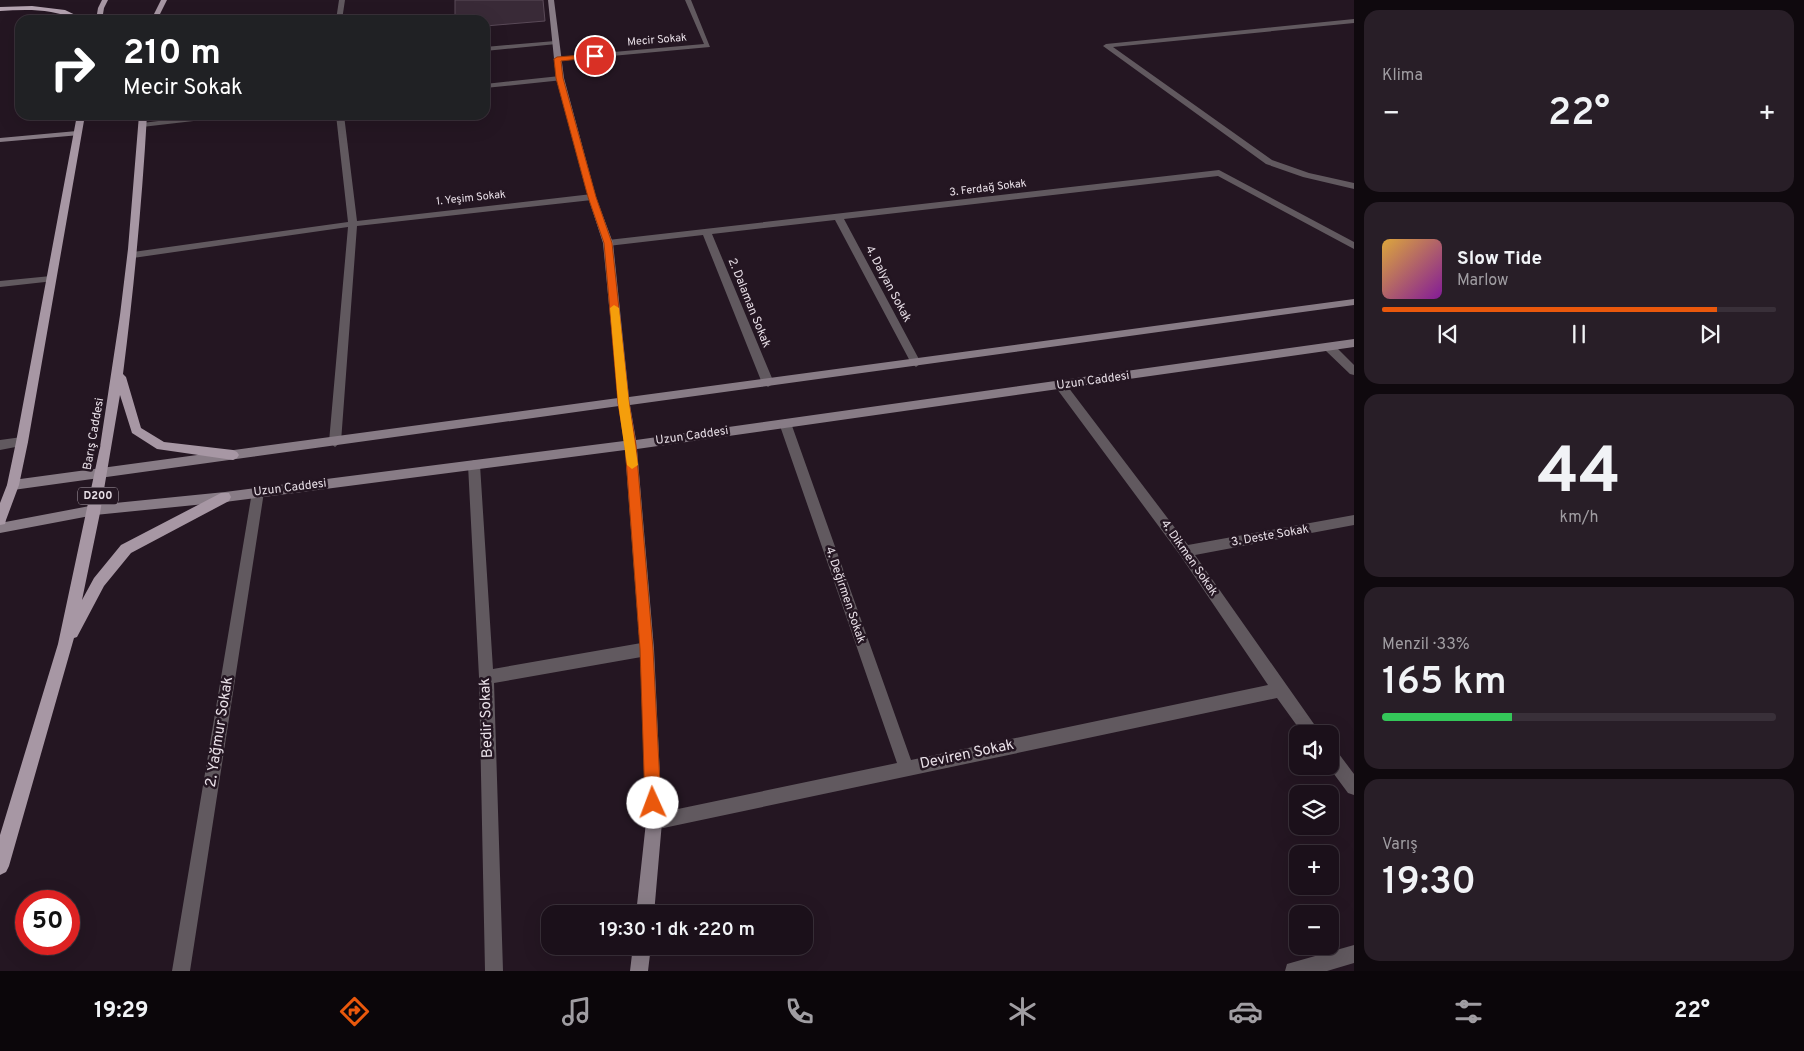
<!DOCTYPE html>
<html lang="tr">
<meta charset="utf-8">
<style>
body{margin:0;font-family:Overpass,sans-serif;background:#281e27;color:#f1f3f6;height:100vh;display:flex;flex-direction:column;font-size:19px;white-space:nowrap}
*{box-sizing:border-box;margin:0}
p{font-size:16px;color:#a09da2}
.icon{flex:none;width:28px;height:28px;fill:none;stroke:currentColor;stroke-width:2;stroke-linecap:round;stroke-linejoin:round}
.map{position:relative;flex:1;overflow:hidden}
.details{display:flex;flex-direction:column;gap:10px;padding:10px;background:#0f090e;width:450px}
.details>*{flex:none}
.top-card{position:absolute;left:15px;top:15px;width:475px;height:105px;border-radius:15px;box-shadow:0 5px 20px #0002,0 0 0 1px #393039;background:#202124;color:#fff;overflow:hidden}
.tools{position:absolute;left:1289px;top:725px;display:grid;gap:10px}
.tools a{display:grid;place-items:center;width:50px;height:50px;border-radius:10px;background:#1b101a;box-shadow:0 5px 20px #0002,0 0 0 1px #393039;font-size:25px}
.speed{position:absolute;left:15px;top:890px;display:flex;gap:10px;font-size:25px;font-weight:700;text-align:center}
.speed>*{display:grid;place-content:center;width:65px;height:65px;border-radius:50%;background:#1b101a;box-shadow:0 5px 20px #0002,0 0 0 1px #393039;line-height:1}
.speed .limit{border:8px solid #d22;background:#fff;color:#111}
.pin{position:absolute;display:grid;place-items:center;width:42px;height:42px;color:#fff;margin:-21px;border:2px solid #fff;border-radius:50%;box-shadow:0 1px 5px #0007}
.me{position:absolute;width:55px;margin:-28px;rotate:358deg;stroke-linejoin:round;filter:drop-shadow(0 0 4px #0008)}
.turn{display:flex;align-items:center;gap:18px;height:105px;padding:0 25px;font-size:22px}
.turn .icon{width:65px;height:65px;stroke-width:2.5}
.turn b{display:block;font-size:35px;line-height:42px}
.big{font-size:38px;font-weight:600;line-height:1.1}
.details .tile{flex:1;display:flex;flex-direction:column;justify-content:center;gap:8px;min-width:0;padding:0 18px;border-radius:15px;background:#281e27}
.details .dial{align-items:center;gap:0}
.dial b{font-size:65px;line-height:1}
.song{display:flex;align-items:center;gap:15px}
.cover{width:60px;height:60px;border-radius:8px;background:linear-gradient(135deg,hsl(40 70% 55%),hsl(290 70% 35%))}
.played{height:5px;border-radius:2px;background:linear-gradient(90deg,#ea580c 85%,#393039 85%)}
.keys{display:flex;justify-content:space-around;direction:ltr}
.heat{display:flex;justify-content:space-between;align-items:center;font-size:28px;direction:ltr}
.charge{height:8px;border-radius:4px;background:linear-gradient(90deg,#34c759 33%,#393039 0)}
.trip{position:absolute;left:541px;top:905px;width:272px;height:50px;border-radius:15px;background:#1b101a;box-shadow:0 5px 20px #0002,0 0 0 1px #393039;font-weight:600;line-height:50px;text-align:center}
.dock{display:flex;height:80px;justify-content:space-around;align-items:center;background:#0b060a;color:#a09da2}
.dock .icon{width:35px;height:35px}
.dock .current{color:#ea580c}
.dock b{font-size:22px;color:#f1f3f6}
main{display:flex;flex:1;min-height:0}
.map>svg:first-child{display:block}
.building{fill:#392a37;stroke:#5a4a58}
.lines{fill:none;stroke-linecap:round;stroke-linejoin:round}
.service{fill:#61595f;fill-rule:evenodd}
.minor{fill:#61595f;fill-rule:evenodd}
.secondary{fill:#887c86;fill-rule:evenodd}
.primary{fill:#a797a4;fill-rule:evenodd}
.trunk{fill:#b5a4b2;fill-rule:evenodd}
.route{fill:#ea580c;stroke:#983908}
.slow{fill:#f59e0b}
.labels{text-anchor:middle;dominant-baseline:central;stroke-width:5;stroke-linejoin:round;paint-order:stroke}
.far-street-label{font-size:11px;fill:#e8dfe7;stroke:#241622}
.shield{fill:#241622;stroke:#ada3ac;stroke-width:1}
.shield-label{font-size:11px;font-weight:bold;fill:#e8dfe7}
.street-label{font-size:12px;fill:#e8dfe7;stroke:#241622}
.near-street-label{font-size:15px;fill:#e8dfe7;stroke:#241622}
</style>
<main>
<div class="map">
<svg width="1354" height="971" viewBox="0 0 1354 971">
<rect width="100%" height="100%" fill="#241622"/>
<path class="building" d="M 455,0 L 543,0 L 545,21 L 485,26 L 485,20 L 455,20 Z"/>
<g class="lines">
<path class="service" d="M 1354,19 L 1354,23 L 1113,47 L 1272,160 L 1309,173 L 1354,183 L 1354,189 L 1303,177 L 1266,164 L 1103,46 L 1106,44 Z"/>
<path class="minor" d="M 339,0 L 345,0 L 342,20 L 336,20 Z
M 685,0 L 691,0 L 710,47 L 557,61 L 553,59 L 557,57 L 704,44 Z
M 555,41 L 557,42 L 557,44 L 485,51 L 485,47 Z
M 560,76 L 563,76 L 563,80 L 485,88 L 485,84 Z
M 208,115 L 232,115 L 228,117 L 142,127 L 138,125 L 142,123 Z
M 336,115 L 344,115 L 357,221 L 592,194 L 596,197 L 592,200 L 357,226 L 341,442 L 335,447 L 329,442 L 348,227 L 133,258 L 128,255 L 133,252 L 348,222 Z
M 1219,170 L 1354,242 L 1354,249 L 1218,176 L 844,219 L 921,363 L 916,367 L 911,363 L 835,220 L 712,234 L 774,383 L 768,387 L 762,383 L 703,235 L 608,246 L 603,243 L 608,240 Z
M 51,276 L 56,279 L 54,281 L 0,287 L 0,281 Z
M 1330,344 L 1334,345 L 1354,365 L 1354,375 L 1350,374 L 1326,351 L 1325,348 Z
M 1061,382 L 1065,383 L 1188,545 L 1354,515 L 1354,525 L 1195,555 L 1321,734 L 1303,734 L 1277,698 L 654,830 L 648,828 L 646,822 L 648,816 L 654,814 L 897,763 L 779,423 L 785,419 L 791,423 L 911,760 L 1268,685 L 1180,555 L 1057,389 L 1055,386 Z
M 22,437 L 26,439 L 28,442 L 26,445 L 0,450 L 0,440 Z
M 474,460 L 478,462 L 480,465 L 493,669 L 647,642 L 652,644 L 654,649 L 652,654 L 647,656 L 494,683 L 503,971 L 485,971 L 479,677 L 468,465 L 470,462 Z
M 258,487 L 262,488 L 264,492 L 190,971 L 172,971 L 252,492 L 254,488 Z
M 1330,748 L 1336,750 L 1354,774 L 1354,795 L 1348,793 L 1328,766 L 1330,766 Z
M 1354,945 L 1354,963 L 1327,971 L 1285,971 L 1287,964 L 1294,962 Z"/>
<path class="secondary" d="M 548,0 L 554,0 L 564,78 L 596,197 L 613,243 L 629,397 L 1354,299 L 1354,305 L 630,405 L 636,440 L 1354,339 L 1354,347 L 637,449 L 654,649 L 662,822 L 654,914 L 636,914 L 646,822 L 640,649 L 625,450 L 225,502 L 95,515 L 0,533 L 0,523 L 95,505 L 225,492 L 624,441 L 619,406 L 13,490 L 9,488 L 7,485 L 9,482 L 13,480 L 618,398 L 603,243 L 588,197 L 556,78 Z
M 77,131 L 80,131 L 80,135 L 0,142 L 0,138 Z
M 633,946 L 651,946 L 648,971 L 630,971 Z"/>
<path class="primary" d="M 102,0 L 108,0 L 104,8 L 102,20 L 96,20 L 98,8 Z
M 161,0 L 167,0 L 157,20 L 151,20 Z
M 77,115 L 85,115 L 28,442 L 19,485 L 6,520 L 5,524 L 0,525 L 0,503 L 7,485 L 16,442 Z
M 139,115 L 147,115 C 142,202 134,288 123,374 L 126,377 L 141,428 L 164,442 L 233,450 L 237,452 L 239,455 L 237,458 L 233,460 L 157,449 L 132,433 L 120,395 L 100,513 L 82,600 L 94,578 L 121,545 L 221,493 L 229,493 L 231,497 L 229,501 L 131,553 L 104,586 L 77,637 L 74,638 L 9,866 L 6,872 L 0,875 L 0,835 L 58,644 L 100,447 L 120,315 L 128,249 Z"/>
<path class="trunk" d="M 32,6 L 65,10 L 86,20 C 73,20 64,14 51,12 C 34,9 17,10 0,11 L 0,7 Z"/>
</g>
<path class="route" d="M 595,54 L 597,55 L 597,57 L 561,61 L 563,78 L 596,197 L 612,243 L 629,403 L 636,445 L 653,649 L 661,803 L 658,808 L 653,810 L 648,808 L 645,803 L 640,649 L 625,445 L 618,403 L 604,243 L 588,197 L 556,78 L 554,59 L 557,57 Z"/>
<path class="slow" d="M 614,305 L 619,308 L 629,403 L 638,465 L 632,469 L 627,465 L 618,403 L 610,308 Z"/>
<g class="labels">
<g class="far-street-label">
<text transform="translate(657 40) rotate(-5)">Mecir Sokak</text>
<text transform="translate(988 188) rotate(-7)">3. Ferdağ Sokak</text>
<text transform="translate(471 198) rotate(-6)">1. Yeşim Sokak</text>
</g>
<rect class="shield" x="78" y="487.5" width="40" height="17" rx="4"/>
<g class="shield-label">
<text x="98" y="496">D200</text>
</g>
<g class="street-label">
<text transform="translate(888 284) rotate(62)">4. Dalyan Sokak</text>
<text transform="translate(749 303) rotate(68)">2. Dalaman Sokak</text>
<text transform="translate(1093 381) rotate(-8)">Uzun Caddesi</text>
<text transform="translate(94 434) rotate(-80)">Barış Caddesi</text>
<text transform="translate(692 436) rotate(-8)">Uzun Caddesi</text>
<text transform="translate(290 488) rotate(-7)">Uzun Caddesi</text>
<text transform="translate(1270 536) rotate(-10)">3. Deste Sokak</text>
<text transform="translate(1189 558) rotate(55)">4. Dikmen Sokak</text>
<text transform="translate(845 595) rotate(71)">4. Değirmen Sokak</text>
</g>
<g class="near-street-label">
<text transform="translate(487 718) rotate(-92)">Bedir Sokak</text>
<text transform="translate(220 732) rotate(-81)">2. Yağmur Sokak</text>
<text transform="translate(967 755) rotate(-12)">Deviren Sokak</text>
</g>
</g>
</svg>
<div class="tools">
<a><svg class="icon" aria-label="sound" viewBox="0 0 24 24"><path d="M4 9h4l5-4v14l-5-4H4zM17 9q2 3 0 6"/></svg></a>
<a><svg class="icon" aria-label="layers" viewBox="0 0 24 24"><path d="M12 4l9 5-9 5-9-5zM3 14l9 5 9-5"/></svg></a>
<a>+</a>
<a>−</a>
</div>
<div class="speed"><div class="limit">50</div></div>
<div class="pin" style="left:595px;top:56px;background:#d93025"><svg class="icon" aria-label="arrive" viewBox="0 0 24 24"><path d="M6 21V4h12l-3 4 3 4H6"/></svg></div>
<svg class="me" style="left:653px;top:803px" viewBox="-20 -20 40 40"><circle r="19" fill="#fff"/><path d="M0-13L10 11 0 6-10 11z" fill="#ea580c"/></svg>
<div class="trip">19:30 · 1 dk · 220 m</div>
<div class="top-card">
<div class="turn"><svg class="icon" aria-label="right" viewBox="0 0 24 24"><path d="M7 20v-9h11M14 6l5 5-5 5"/></svg><div><b>210 m</b>Mecir Sokak</div></div>
</div>
</div>
<section class="details">
<div class="tile"><p>Klima</p>
<div class="heat"><a>−</a><b class="big">22°</b><a>+</a></div>
</div>
<div class="tile">
<div class="song"><i class="cover"></i><div><b>Slow Tide</b><p>Marlow</p></div></div>
<div class="played"></div>
<div class="keys"><svg class="icon" aria-label="previous" viewBox="0 0 24 24"><path d="M18 5L8 12l10 7zM5 5v14"/></svg><svg class="icon" aria-label="pause" viewBox="0 0 24 24"><path d="M8 5v14M16 5v14"/></svg><svg class="icon" aria-label="next" viewBox="0 0 24 24"><path d="M6 5l10 7-10 7zM19 5v14"/></svg></div>
</div>
<div class="tile dial"><b>44</b><p>km/h</p></div>
<div class="tile"><p>Menzil · 33%</p><b class="big">165 km</b><div class="charge"></div></div>
<div class="tile"><p>Varış</p><b class="big">19:30</b></div>
</section>
</main>
<nav class="dock">
<b>19:29</b>
<svg class="icon current" aria-label="directions" viewBox="0 0 24 24"><path d="M12 3l9 9-9 9-9-9zM9 14v-3h6M13 9l2 2-2 2"/></svg>
<svg class="icon" aria-label="music" viewBox="0 0 24 24"><path d="M9 18V5l10-2v13"/><circle cx="6" cy="18" r="3"/><circle cx="16" cy="16" r="3"/></svg>
<svg class="icon" aria-label="phone" viewBox="0 0 24 24"><path d="M5 4h4l2 5-3 2q2 4 5 5l2-3 5 2v4C11 20 4 13 5 4z"/></svg>
<svg class="icon" aria-label="climate" viewBox="0 0 24 24"><path d="M12 3v18M4 7l16 10M4 17L20 7"/></svg>
<svg class="icon" aria-label="car" viewBox="0 0 24 24"><path d="M5 17H2v-5l4-1 3-4h7l3 4 3 1v5h-3M9 17h6M6 11h13"/><circle cx="7" cy="17" r="2"/><circle cx="17" cy="17" r="2"/></svg>
<svg class="icon" aria-label="filters" viewBox="0 0 24 24"><path d="M4 7h16M4 17h16"/><circle cx="9" cy="7" r="2"/><circle cx="15" cy="17" r="2"/></svg>
<b>22°</b>
</nav>
